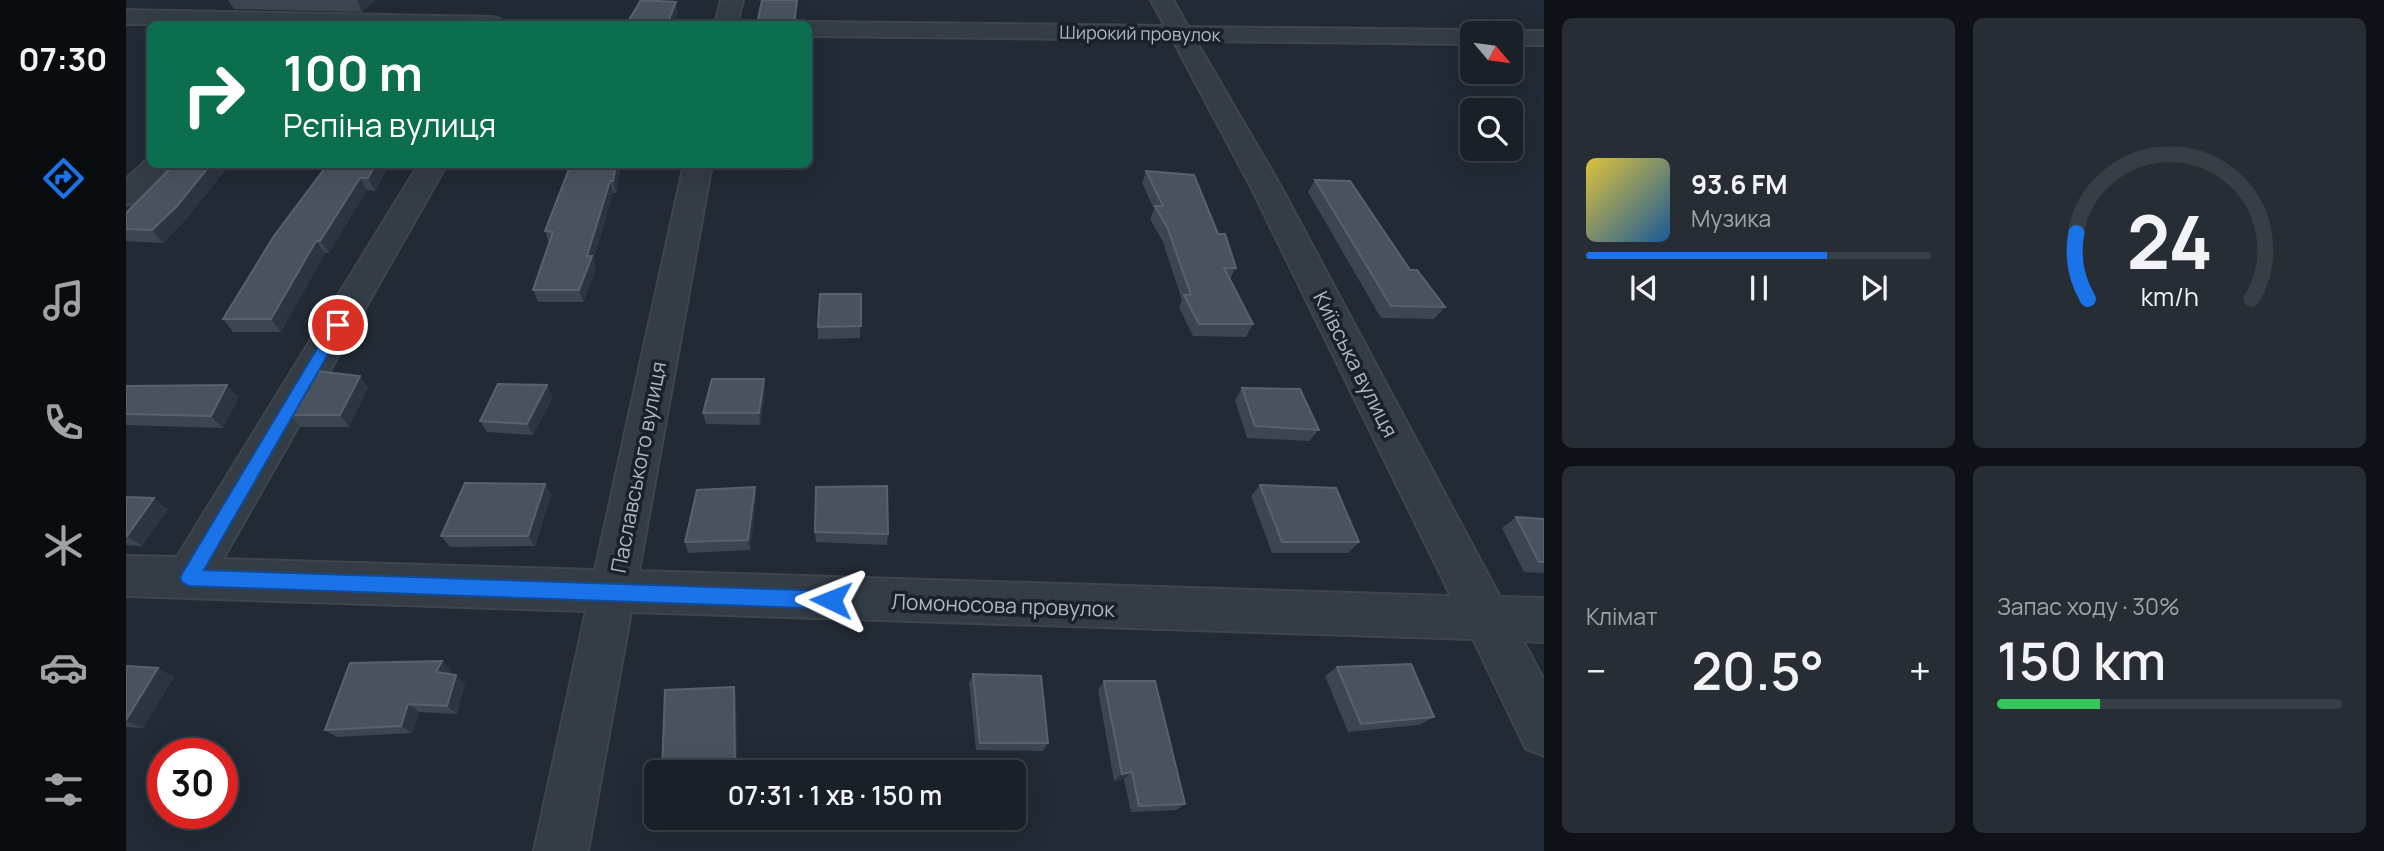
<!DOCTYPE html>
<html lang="uk">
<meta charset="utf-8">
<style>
body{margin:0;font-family:Manrope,sans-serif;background:#262d34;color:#f1f3f6;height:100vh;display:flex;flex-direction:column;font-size:26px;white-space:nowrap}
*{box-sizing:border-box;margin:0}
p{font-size:23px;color:#9fa3a8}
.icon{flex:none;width:38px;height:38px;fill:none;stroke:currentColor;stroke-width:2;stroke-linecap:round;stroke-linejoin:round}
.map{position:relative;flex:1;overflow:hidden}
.panel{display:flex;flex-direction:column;gap:18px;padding:18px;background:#0e1216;width:840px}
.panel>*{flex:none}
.top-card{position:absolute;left:21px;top:21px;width:665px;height:147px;border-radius:10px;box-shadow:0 7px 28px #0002,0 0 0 2px #373e45;background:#0b6e4f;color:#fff;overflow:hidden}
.needle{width:46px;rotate:119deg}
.buttons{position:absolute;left:1334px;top:21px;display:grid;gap:14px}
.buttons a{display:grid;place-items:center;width:63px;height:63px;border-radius:10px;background:#192028;box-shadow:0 7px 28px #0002,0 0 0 2px #373e45;font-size:35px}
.speed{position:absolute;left:21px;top:738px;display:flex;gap:14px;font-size:35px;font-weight:700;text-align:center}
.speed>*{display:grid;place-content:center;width:91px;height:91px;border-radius:50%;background:#192028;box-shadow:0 7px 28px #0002,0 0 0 2px #373e45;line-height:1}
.speed .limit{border:10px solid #d22;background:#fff;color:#111}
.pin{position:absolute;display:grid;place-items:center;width:60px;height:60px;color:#fff;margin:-30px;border:4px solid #fff;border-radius:50%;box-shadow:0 2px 7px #0007}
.me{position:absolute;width:77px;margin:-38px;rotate:272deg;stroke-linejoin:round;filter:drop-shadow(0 0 5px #0008)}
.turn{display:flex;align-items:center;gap:24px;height:147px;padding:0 21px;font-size:32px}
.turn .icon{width:91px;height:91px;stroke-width:2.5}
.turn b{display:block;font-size:49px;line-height:60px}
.big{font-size:52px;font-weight:600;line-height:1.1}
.panel .widget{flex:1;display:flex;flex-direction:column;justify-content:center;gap:10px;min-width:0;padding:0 24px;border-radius:10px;background:#262d34}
.panel .dial{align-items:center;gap:0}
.dial svg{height:182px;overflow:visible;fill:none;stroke:#373e45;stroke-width:7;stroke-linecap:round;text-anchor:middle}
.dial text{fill:#f1f3f6;stroke:none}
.song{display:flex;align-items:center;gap:21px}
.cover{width:84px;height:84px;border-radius:10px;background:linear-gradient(135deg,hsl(50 70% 55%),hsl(210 70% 35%))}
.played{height:7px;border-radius:4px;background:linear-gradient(90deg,#1a73e8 70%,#373e45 70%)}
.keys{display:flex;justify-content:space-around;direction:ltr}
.heat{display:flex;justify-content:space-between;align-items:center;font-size:38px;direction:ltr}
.charge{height:10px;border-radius:5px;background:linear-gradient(90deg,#34c759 30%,#373e45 0)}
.panel .tiles{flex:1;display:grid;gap:18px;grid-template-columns:repeat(2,1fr)}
.trip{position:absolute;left:518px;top:760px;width:382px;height:70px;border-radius:10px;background:#192028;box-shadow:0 7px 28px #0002,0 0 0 2px #373e45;font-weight:600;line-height:70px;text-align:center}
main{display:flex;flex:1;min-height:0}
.menu{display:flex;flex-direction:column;width:126px;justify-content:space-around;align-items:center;background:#0a0d10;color:#9fa3a8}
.menu .icon{width:49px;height:49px}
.menu .active{color:#1a73e8}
.menu b{font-size:32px;color:#f1f3f6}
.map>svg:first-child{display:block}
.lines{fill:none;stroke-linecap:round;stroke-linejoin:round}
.minor-casing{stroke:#3d454f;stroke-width:4}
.minor{fill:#343c45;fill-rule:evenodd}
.wall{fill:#3c4653}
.shaded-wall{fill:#2c3642}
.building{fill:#48535f;stroke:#58626f;stroke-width:2}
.route{fill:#1a73e8;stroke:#114b97;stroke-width:2}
.labels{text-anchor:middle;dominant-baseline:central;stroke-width:7;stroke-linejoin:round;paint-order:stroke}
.far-street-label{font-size:18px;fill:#aeb7c2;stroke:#1a212a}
.street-label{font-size:21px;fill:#aeb7c2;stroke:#1a212a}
</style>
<main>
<nav class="menu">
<b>07:30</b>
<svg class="icon active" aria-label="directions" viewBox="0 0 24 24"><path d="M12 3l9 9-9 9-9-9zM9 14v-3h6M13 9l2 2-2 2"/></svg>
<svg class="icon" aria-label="music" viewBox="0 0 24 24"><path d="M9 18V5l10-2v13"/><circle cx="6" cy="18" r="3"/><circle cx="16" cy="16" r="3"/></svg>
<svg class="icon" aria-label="phone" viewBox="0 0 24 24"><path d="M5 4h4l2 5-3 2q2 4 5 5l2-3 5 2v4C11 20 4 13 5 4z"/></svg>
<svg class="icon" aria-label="climate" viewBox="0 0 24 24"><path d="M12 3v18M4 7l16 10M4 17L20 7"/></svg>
<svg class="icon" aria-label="car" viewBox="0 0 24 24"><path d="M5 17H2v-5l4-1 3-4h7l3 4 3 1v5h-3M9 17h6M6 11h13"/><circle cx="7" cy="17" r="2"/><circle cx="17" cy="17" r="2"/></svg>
<svg class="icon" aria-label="filters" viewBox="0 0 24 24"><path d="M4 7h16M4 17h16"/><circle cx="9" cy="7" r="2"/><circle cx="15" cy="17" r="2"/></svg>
</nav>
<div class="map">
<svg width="1418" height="851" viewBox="0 0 1418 851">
<rect width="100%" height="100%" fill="#212a35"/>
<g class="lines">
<g class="minor-casing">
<path id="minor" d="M 595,0 L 617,0 L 611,24 L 589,24 Z
M 1025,0 L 1047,0 L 1062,27 L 1346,30 L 1355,33 L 1346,33 L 1346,44 L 1070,41 L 1155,187 L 1374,597 L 1418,598 L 1418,642 L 1397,641 L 1418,680 L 1418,756 L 1400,749 L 1347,639 L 505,612 L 462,851 L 408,851 L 460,611 L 0,596 L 0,556 L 51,557 L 293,164 L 321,164 L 97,559 L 469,570 L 558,164 L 586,164 L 513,571 L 1325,596 L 1125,187 L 1047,40 L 682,36 L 682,24 L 674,24 L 682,22 L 1039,26 Z
M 0,10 L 366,17 L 374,19 L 377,24 L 0,24 Z
M 1384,31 L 1418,31 L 1418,45 L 1384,45 L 1384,33 L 1376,33 Z
M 24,157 L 24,164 L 45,164 L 10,202 L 0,205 L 0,179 Z"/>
</g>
<use href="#minor" class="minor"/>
</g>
<path class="wall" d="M 102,0 L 249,0 L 236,12 L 108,9 Z
M 49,164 L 104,164 L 61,218 L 37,243 L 0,241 L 0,213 Z
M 202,164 L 264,164 L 249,191 L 241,190 L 203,253 L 199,253 L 155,332 L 107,332 L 97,319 Z
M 495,164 L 490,193 L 487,193 L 467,261 L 470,269 L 457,302 L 412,302 L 407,290 L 423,243 L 419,231 Z
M 1020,171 L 1092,234 L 1110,268 L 1104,279 L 1127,324 L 1120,337 L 1067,336 L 1053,307 L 1056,300 L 1037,242 L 1024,219 L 1028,209 L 1016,183 Z
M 1189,180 L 1284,270 L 1319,307 L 1308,319 L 1255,318 L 1182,192 Z
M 735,294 L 734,338 L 692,339 L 692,327 Z
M 638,379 L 639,391 L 634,425 L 580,424 L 577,413 Z
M 0,386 L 113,397 L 97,428 L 0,425 Z
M 242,388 L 223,427 L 175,427 L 164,415 Z
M 1116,388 L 1193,430 L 1183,441 L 1121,438 L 1109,400 Z
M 427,397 L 407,435 L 361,432 L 354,421 Z
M 419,484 L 425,495 L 409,546 L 324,547 L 315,536 Z
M 1134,485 L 1233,542 L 1222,553 L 1146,553 L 1125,496 Z
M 629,487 L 630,498 L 624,550 L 562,553 L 559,542 Z
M 0,497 L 42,509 L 16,546 L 0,545 Z
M 1390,517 L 1418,519 L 1418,573 L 1398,572 L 1376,528 Z
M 689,532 L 762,534 L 761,545 L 690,542 Z
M 0,666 L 48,677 L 17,728 L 0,727 Z
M 1211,667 L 1308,717 L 1293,725 L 1222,732 L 1199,676 Z
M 326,670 L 323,674 L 330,675 L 339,684 L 331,714 L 293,712 L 286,733 L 211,737 L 199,730 Z
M 847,674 L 922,743 L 917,751 L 850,750 L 843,683 Z
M 978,681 L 1059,804 L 1050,810 L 1005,812 L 998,779 L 988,781 L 972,690 Z"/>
<path class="shaded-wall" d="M 231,0 L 249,0 L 236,12 Z
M 671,0 L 672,0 L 672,4 L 670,24 L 668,24 Z
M 550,2 L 552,14 L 548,24 L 541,24 Z
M 85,164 L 104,164 L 61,218 L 37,243 L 26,230 Z
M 250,164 L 264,164 L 249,191 L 242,178 Z
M 490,164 L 495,164 L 490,193 L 487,181 Z
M 234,178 L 241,190 L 203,253 L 194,241 Z
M 484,181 L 487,193 L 467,261 L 470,269 L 457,302 L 453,290 L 461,256 Z
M 190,241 L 199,253 L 155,332 L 145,319 Z
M 234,376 L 242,388 L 223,427 L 214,415 Z
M 638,379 L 639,391 L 634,425 L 633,413 Z
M 101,385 L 113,397 L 97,428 L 85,416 Z
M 421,385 L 427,397 L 407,435 L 401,424 Z
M 419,484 L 425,495 L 409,546 L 402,536 Z
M 629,487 L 630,498 L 624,550 L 622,540 Z
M 28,498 L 42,509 L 16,546 L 1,536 Z
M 316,661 L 326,670 L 319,681 L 310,672 Z
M 32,668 L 48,677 L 17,728 L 0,721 Z
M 330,675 L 339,684 L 331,714 L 321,706 Z
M 608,687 L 610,695 L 612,772 L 610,772 L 609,770 Z
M 282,704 L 293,712 L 286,733 L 275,726 Z
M 1006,772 L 998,779 L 988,781 L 996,774 Z"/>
<path class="building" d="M 515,0 L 550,2 L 541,24 L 502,24 L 503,20 Z
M 636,0 L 671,0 L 668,24 L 631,24 Z
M 49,164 L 85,164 L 51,206 L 26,230 L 0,229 L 0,213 Z
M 202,164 L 250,164 L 242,178 L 234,178 L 194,241 L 190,241 L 145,319 L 97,319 L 148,236 Z
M 445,164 L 490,164 L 487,181 L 484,181 L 461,256 L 466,256 L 453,290 L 407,290 L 427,232 L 419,231 Z
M 1020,171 L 1068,175 L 1092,234 L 1099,234 L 1110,268 L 1098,268 L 1127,324 L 1073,324 L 1058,295 L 1065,295 L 1042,229 L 1029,206 L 1037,206 Z
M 1189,180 L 1224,181 L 1284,270 L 1291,270 L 1319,307 L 1265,306 Z
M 694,294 L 735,294 L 735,326 L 692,327 Z
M 190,371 L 234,376 L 214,415 L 164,415 Z
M 586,379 L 638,379 L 633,413 L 577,413 Z
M 372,384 L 421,385 L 401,424 L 354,421 Z
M 101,385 L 85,416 L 0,414 L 0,386 Z
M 1116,388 L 1174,389 L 1193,430 L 1129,426 Z
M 339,483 L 419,484 L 402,536 L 315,536 Z
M 1134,485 L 1210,488 L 1233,542 L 1156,542 Z
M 761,486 L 762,534 L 689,532 L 690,487 Z
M 629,487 L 622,540 L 559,542 L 571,490 Z
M 0,497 L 28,498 L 1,536 L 0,536 Z
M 1390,517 L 1418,519 L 1418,562 L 1413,562 Z
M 316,661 L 310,672 L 330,675 L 321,706 L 282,704 L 275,726 L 199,730 L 224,663 Z
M 1285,664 L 1308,717 L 1235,724 L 1211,667 Z
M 0,666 L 32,668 L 0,720 Z
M 847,674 L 915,676 L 922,743 L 854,743 Z
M 978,681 L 1029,681 L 1059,804 L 1013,806 L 1006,772 L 996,774 Z
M 608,687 L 609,770 L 596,772 L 536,772 L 539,690 Z"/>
<path class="route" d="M 212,320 L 219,325 L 78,570 L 705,591 L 712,594 L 714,600 L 712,606 L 705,609 L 63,586 L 57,583 L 54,578 L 57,572 L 207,322 Z"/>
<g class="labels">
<g class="far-street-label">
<text transform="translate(1014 33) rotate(1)">Широкий провулок</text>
</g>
<g class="street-label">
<text transform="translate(1230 364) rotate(63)">Київська вулиця</text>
<text transform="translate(512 467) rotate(-79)">Паславського вулиця</text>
<text transform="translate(877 605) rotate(2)">Ломоносова провулок</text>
</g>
</g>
</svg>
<div class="buttons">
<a><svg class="needle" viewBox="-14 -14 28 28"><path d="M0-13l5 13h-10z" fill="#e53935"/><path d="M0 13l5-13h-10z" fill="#9fa3a8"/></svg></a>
<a><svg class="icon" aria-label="search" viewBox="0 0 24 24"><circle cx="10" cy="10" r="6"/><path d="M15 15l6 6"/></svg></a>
</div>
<div class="speed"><div class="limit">30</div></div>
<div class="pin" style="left:212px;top:325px;background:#d93025"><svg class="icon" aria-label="arrive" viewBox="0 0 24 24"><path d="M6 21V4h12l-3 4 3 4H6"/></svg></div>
<svg class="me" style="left:705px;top:600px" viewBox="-20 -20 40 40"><path d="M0-17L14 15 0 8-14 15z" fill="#1a73e8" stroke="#fff" stroke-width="4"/></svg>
<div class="trip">07:31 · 1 хв · 150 m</div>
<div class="top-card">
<div class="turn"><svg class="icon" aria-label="right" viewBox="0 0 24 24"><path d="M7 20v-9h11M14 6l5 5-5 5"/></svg><div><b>100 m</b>Рєпіна вулиця</div></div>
</div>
</div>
<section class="panel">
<div class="tiles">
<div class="widget">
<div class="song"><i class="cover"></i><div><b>93.6 FM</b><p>Музика</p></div></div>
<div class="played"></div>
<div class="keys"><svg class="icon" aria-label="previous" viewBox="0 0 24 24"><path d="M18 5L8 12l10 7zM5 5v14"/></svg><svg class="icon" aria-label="pause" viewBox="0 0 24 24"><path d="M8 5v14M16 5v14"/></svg><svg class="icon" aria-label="next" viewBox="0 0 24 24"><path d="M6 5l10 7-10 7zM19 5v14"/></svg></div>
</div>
<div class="widget dial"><svg viewBox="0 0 100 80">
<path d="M14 69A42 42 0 1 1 86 69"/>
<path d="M14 69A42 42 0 0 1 9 40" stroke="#1a73e8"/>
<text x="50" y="56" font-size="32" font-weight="700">24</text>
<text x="50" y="72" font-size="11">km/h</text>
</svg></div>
<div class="widget"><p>Клімат</p>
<div class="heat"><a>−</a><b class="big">20.5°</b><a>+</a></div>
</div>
<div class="widget"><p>Запас ходу · 30%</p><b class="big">150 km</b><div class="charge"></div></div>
</div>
</section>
</main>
